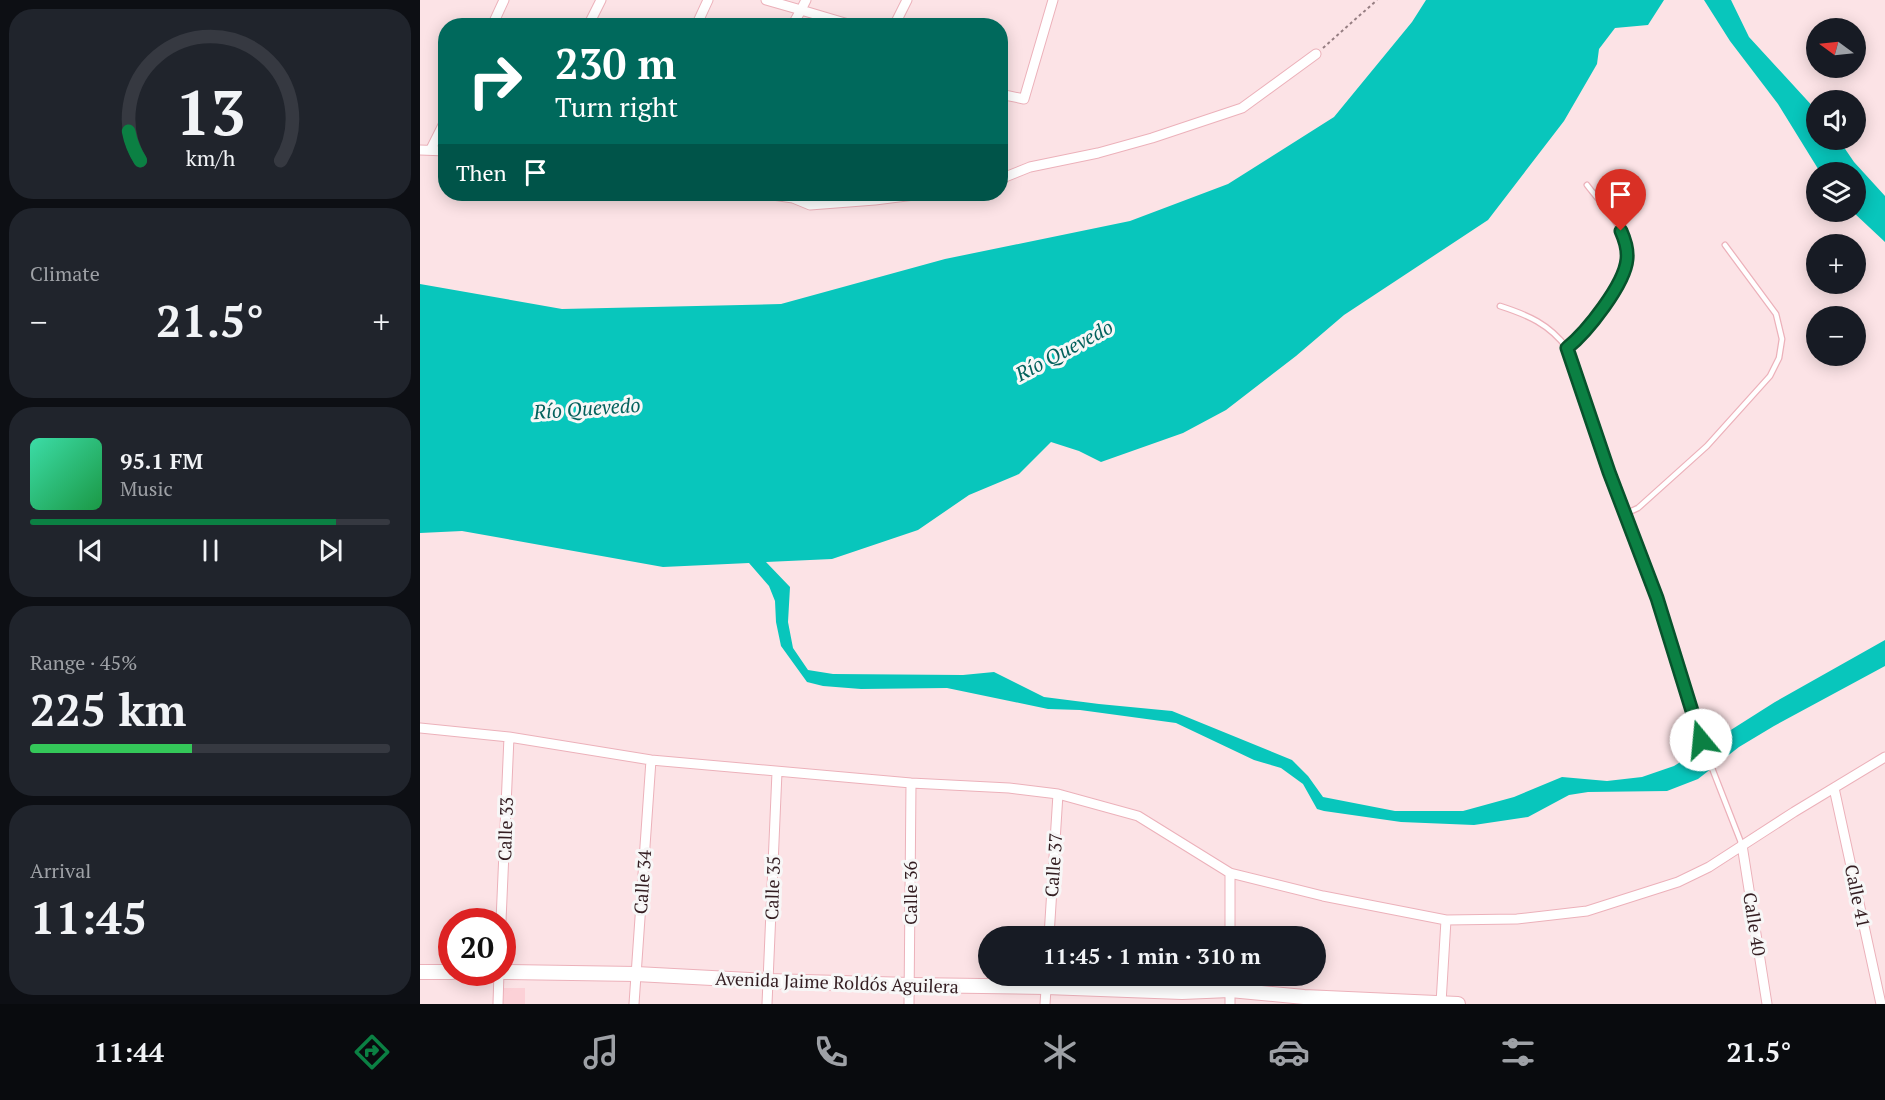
<!DOCTYPE html>
<meta charset="utf-8">
<style>
body{margin:0;font-family:"PT Serif",serif;background:#20242c;color:#f1f3f6;height:100vh;display:flex;flex-direction:column;font-size:22px;white-space:nowrap}
*{box-sizing:border-box;margin:0}
p{font-size:20px;color:#9ea1a6}
.icon{flex:none;width:33px;height:33px;fill:none;stroke:currentColor;stroke-width:2;stroke-linecap:round;stroke-linejoin:round}
.map{position:relative;flex:1;overflow:hidden}
.side{display:flex;flex-direction:column;gap:9px;padding:9px;background:#0d0f14;width:420px}
.side>*{flex:none}
.banner{position:absolute;left:18px;top:18px;width:570px;height:183px;border-radius:24px;box-shadow:0 3px 15px #0003;background:#00695c;color:#fff;overflow:hidden}
.needle{width:39px;rotate:285deg}
.tools{position:absolute;left:1386px;top:18px;display:grid;gap:12px}
.tools a{display:grid;place-items:center;width:60px;height:60px;border-radius:50%;background:#171b24;box-shadow:0 3px 15px #0003;font-size:30px}
.speed{position:absolute;left:18px;top:908px;display:flex;gap:12px;font-size:30px;font-weight:700;text-align:center}
.speed>*{display:grid;place-content:center;width:78px;height:78px;border-radius:50%;background:#171b24;box-shadow:0 3px 15px #0003;line-height:1}
.speed .limit{border:9px solid #d22;background:#fff;color:#111}
.pin{position:absolute;display:grid;place-items:center;width:51px;height:51px;color:#fff;margin:-62px -26px;border-radius:50% 50% 50% 0;rotate:-45deg;box-shadow:0 0 6px #0007}
.pin .icon{rotate:45deg}
.me{position:absolute;width:66px;margin:-33px;rotate:343deg;stroke-linejoin:round;filter:drop-shadow(0 0 4px #0008)}
.turn{display:flex;align-items:center;gap:21px;height:126px;padding:0 18px;font-size:27px}
.turn .icon{width:78px;height:78px;stroke-width:2.5}
.turn b{display:block;font-size:42px;line-height:51px}
.then{display:flex;align-items:center;height:57px;padding:0 18px;background:#0003;gap:12px;font-size:22px}
.big{font-size:45px;font-weight:700;line-height:1.1}
.side .card{flex:1;display:flex;flex-direction:column;justify-content:center;gap:9px;min-width:0;padding:0 21px;border-radius:24px;background:#20242c}
.side .dial{align-items:center;gap:0}
.dial svg{height:156px;overflow:visible;fill:none;stroke:#363941;stroke-width:7;stroke-linecap:round;text-anchor:middle}
.dial text{fill:#f1f3f6;stroke:none}
.song{display:flex;align-items:center;gap:18px}
.cover{width:72px;height:72px;border-radius:9px;background:linear-gradient(135deg,hsl(160 70% 55%),hsl(140 70% 35%))}
.played{height:6px;border-radius:3px;background:linear-gradient(90deg,#0b8043 85%,#363941 85%)}
.keys{display:flex;justify-content:space-around;direction:ltr}
.heat{display:flex;justify-content:space-between;align-items:center;font-size:33px;direction:ltr}
.charge{height:9px;border-radius:4px;background:linear-gradient(90deg,#34c759 45%,#363941 0)}
.trip{position:absolute;left:558px;top:926px;width:348px;height:60px;border-radius:30px;background:#171b24;box-shadow:0 3px 15px #0003;font-weight:700;line-height:60px;text-align:center}
.menu{display:flex;height:96px;justify-content:space-around;align-items:center;background:#090b0e;color:#9ea1a6}
.menu .icon{width:42px;height:42px}
.menu .active{color:#0b8043}
.menu b{font-size:27px;color:#f1f3f6}
main{display:flex;flex:1;min-height:0}
.map>svg:first-child{display:block}
.built{fill:#fcd1d7}
.water{fill:#08c6bc}
.lines{fill:none;stroke-linecap:round;stroke-linejoin:round}
.lane-casing{stroke:#ecb1ba;stroke-width:7}
.street-casing{stroke:#ecb1ba;stroke-width:11}
.secondary-casing{stroke:#ecb1ba;stroke-width:16}
.path{stroke:#967e82;stroke-width:2;stroke-dasharray:3 3;stroke-linecap:butt}
.lane{stroke:#fff;stroke-width:4.5}
.street{stroke:#fff;stroke-width:9}
.secondary{stroke:#fff;stroke-width:14}
.route-casing{stroke:#07532c;stroke-width:15}
.route{stroke:#0b8043;stroke-width:10}
.labels{text-anchor:middle;dominant-baseline:central;stroke-width:6;stroke-linejoin:round;paint-order:stroke}
.street-label{font-size:18px;fill:#331d21;stroke:#f7f7f7}
.water-label{font-size:20px;font-style:italic;fill:#03615c;stroke:#f7f7f7}
</style>
<main>
<section class="side">
<div class="card dial"><svg viewBox="0 0 100 80">
<path d="M14 69A42 42 0 1 1 86 69"/>
<path d="M14 69A42 42 0 0 1 8 54" stroke="#0b8043"/>
<text x="50" y="56" font-size="32" font-weight="700">13</text>
<text x="50" y="72" font-size="11">km/h</text>
</svg></div>
<div class="card"><p>Climate</p>
<div class="heat"><a>−</a><b class="big">21.5°</b><a>+</a></div>
</div>
<div class="card">
<div class="song"><i class="cover"></i><div><b>95.1 FM</b><p>Music</p></div></div>
<div class="played"></div>
<div class="keys"><svg class="icon" aria-label="previous" viewBox="0 0 24 24"><path d="M18 5L8 12l10 7zM5 5v14"/></svg><svg class="icon" aria-label="pause" viewBox="0 0 24 24"><path d="M8 5v14M16 5v14"/></svg><svg class="icon" aria-label="next" viewBox="0 0 24 24"><path d="M6 5l10 7-10 7zM19 5v14"/></svg></div>
</div>
<div class="card"><p>Range · 45%</p><b class="big">225 km</b><div class="charge"></div></div>
<div class="card"><p>Arrival</p><b class="big">11:45</b></div>
</section>
<div class="map">
<svg width="1465" height="1004" viewBox="0 0 1465 1004">
<rect width="100%" height="100%" fill="#fce3e6"/>
<path class="built" d="M 83,988 L 105,988 L 105,1004 L 83,1004 Z"/>
<path class="water" d="M 1006,0 L 1244,0 L 1228,25 L 1195,28 L 1179,49 L 1177,64 L 1144,121 L 1068,220 L 924,315 L 876,356 L 806,410 L 763,433 L 681,462 L 659,451 L 631,442 L 599,474 L 549,495 L 498,530 L 412,559 L 346,562 L 370,587 L 368,622 L 373,648 L 388,670 L 413,674 L 543,675 L 574,672 L 624,697 L 679,704 L 752,711 L 872,760 L 888,776 L 903,797 L 975,811 L 1043,811 L 1094,797 L 1142,777 L 1187,781 L 1222,777 L 1254,766 L 1355,702 L 1465,640 L 1465,666 L 1354,726 L 1319,747 L 1278,779 L 1247,791 L 1168,792 L 1149,795 L 1108,817 L 1054,825 L 981,822 L 904,811 L 897,809 L 883,784 L 861,768 L 834,760 L 756,723 L 660,710 L 628,709 L 527,688 L 441,689 L 403,686 L 387,682 L 361,646 L 356,622 L 355,601 L 349,586 L 329,563 L 243,567 L 42,531 L 0,533 L 0,284 L 142,309 L 361,304 L 525,259 L 710,221 L 808,184 L 914,117 L 992,22 Z
M 1284,0 L 1311,0 L 1329,37 L 1396,110 L 1396,140 L 1419,140 L 1434,162 L 1465,196 L 1465,242 L 1433,212 L 1436,212 L 1436,172 L 1400,172 L 1358,104 L 1310,41 Z"/>
<g class="lines">
<g class="lane-casing">
<path id="lane" d="M 1080,306 C 1108,315 1129,324 1147,348 L 1189,472 L 1237,598 L 1281,740 L 1322,845
M 1147,348 C 1172,328 1217,271 1204,238 C 1197,219 1179,201 1167,185
M 1205,514 L 1218,508 L 1287,446 L 1350,376 L 1359,358 L 1362,339 L 1356,314 L 1305,245"/>
</g>
<g class="street-casing">
<path id="street" d="M 346,0 L 381,10 L 372,26
M 386,0 L 381,10 L 435,26
M 72,26 L 84,0
M 168,26 L 181,0
M 276,26 L 288,0
M 474,26 L 487,0
M 580,94 L 604,99 L 633,0
M 11,149 L 26,119
M 0,150 L 26,151
M 580,179 L 610,167 L 678,153 L 732,138 L 822,108 L 896,54
M 346,194 L 373,198 L 390,205 L 455,200 L 502,194
M 0,728 L 89,737 L 231,760 L 491,783 L 589,788 L 638,794 L 718,816 L 810,873 L 903,896 L 1026,920 L 1097,919 L 1167,911 L 1258,882 L 1289,867 L 1374,812 L 1465,757
M 1414,788 L 1461,1004
M 1322,845 L 1347,1004
M 810,873 L 810,936
M 81,921 L 89,737
M 629,936 L 638,794
M 1021,1003 L 1026,920
M 78,1004 L 79,972
M 214,1004 L 231,760
M 347,1004 L 357,772
M 489,1004 L 491,783
M 625,1004 L 627,975
M 810,1004 L 810,975"/>
</g>
<g class="secondary-casing">
<path id="secondary" d="M 0,972 L 32,972
M 82,972 L 216,974 L 348,981 L 490,985 L 626,987 L 762,992 L 810,990 L 884,997 L 1038,1004"/>
</g>
<path class="path" d="M 903,48 L 957,0"/>
<use href="#lane" class="lane"/>
<use href="#street" class="street"/>
<use href="#secondary" class="secondary"/>
</g>
<g class="lines">
<g class="route-casing">
<path id="route" d="M 1201,231 C 1205,240 1208,249 1207,259 C 1205,284 1167,332 1147,348 L 1189,472 L 1237,598 L 1281,740"/>
</g>
<use href="#route" class="route"/>
</g>
<g class="labels">
<g class="street-label">
<text transform="translate(85 829) rotate(-88)">Calle 33</text>
<text transform="translate(633 865) rotate(-86)">Calle 37</text>
<text transform="translate(222 882) rotate(-86)">Calle 34</text>
<text transform="translate(352 888) rotate(-88)">Calle 35</text>
<text transform="translate(490 893) rotate(-90)">Calle 36</text>
<text transform="translate(1438 896) rotate(78)">Calle 41</text>
<text transform="translate(1335 924) rotate(81)">Calle 40</text>
<text transform="translate(417 982) rotate(2)">Avenida Jaime Roldós Aguilera</text>
</g>
<g class="water-label">
<text transform="translate(644 350) rotate(-28)">Río Quevedo</text>
<text transform="translate(167 408) rotate(-4)">Río Quevedo</text>
</g>
</g>
</svg>
<div class="tools">
<a><svg class="needle" viewBox="-14 -14 28 28"><path d="M0-13l5 13h-10z" fill="#e53935"/><path d="M0 13l5-13h-10z" fill="#9ea1a6"/></svg></a>
<a><svg class="icon" aria-label="sound" viewBox="0 0 24 24"><path d="M4 9h4l5-4v14l-5-4H4zM17 9q2 3 0 6"/></svg></a>
<a><svg class="icon" aria-label="layers" viewBox="0 0 24 24"><path d="M12 4l9 5-9 5-9-5zM3 14l9 5 9-5"/></svg></a>
<a>+</a>
<a>−</a>
</div>
<div class="speed"><div class="limit">20</div></div>
<div class="pin" style="left:1201px;top:231px;background:#d93025"><svg class="icon" aria-label="arrive" viewBox="0 0 24 24"><path d="M6 21V4h12l-3 4 3 4H6"/></svg></div>
<svg class="me" style="left:1281px;top:740px" viewBox="-20 -20 40 40"><circle r="19" fill="#fff"/><path d="M0-13L10 11 0 6-10 11z" fill="#0b8043"/></svg>
<div class="trip">11:45 · 1 min · 310 m</div>
<div class="banner">
<div class="turn"><svg class="icon" aria-label="right" viewBox="0 0 24 24"><path d="M7 20v-9h11M14 6l5 5-5 5"/></svg><div><b>230 m</b>Turn right</div></div>
<div class="then">Then<svg class="icon" aria-label="arrive" viewBox="0 0 24 24"><path d="M6 21V4h12l-3 4 3 4H6"/></svg></div>
</div>
</div>
</main>
<nav class="menu">
<b>11:44</b>
<svg class="icon active" aria-label="directions" viewBox="0 0 24 24"><path d="M12 3l9 9-9 9-9-9zM9 14v-3h6M13 9l2 2-2 2"/></svg>
<svg class="icon" aria-label="music" viewBox="0 0 24 24"><path d="M9 18V5l10-2v13"/><circle cx="6" cy="18" r="3"/><circle cx="16" cy="16" r="3"/></svg>
<svg class="icon" aria-label="phone" viewBox="0 0 24 24"><path d="M5 4h4l2 5-3 2q2 4 5 5l2-3 5 2v4C11 20 4 13 5 4z"/></svg>
<svg class="icon" aria-label="climate" viewBox="0 0 24 24"><path d="M12 3v18M4 7l16 10M4 17L20 7"/></svg>
<svg class="icon" aria-label="car" viewBox="0 0 24 24"><path d="M5 17H2v-5l4-1 3-4h7l3 4 3 1v5h-3M9 17h6M6 11h13"/><circle cx="7" cy="17" r="2"/><circle cx="17" cy="17" r="2"/></svg>
<svg class="icon" aria-label="filters" viewBox="0 0 24 24"><path d="M4 7h16M4 17h16"/><circle cx="9" cy="7" r="2"/><circle cx="15" cy="17" r="2"/></svg>
<b>21.5°</b>
</nav>
